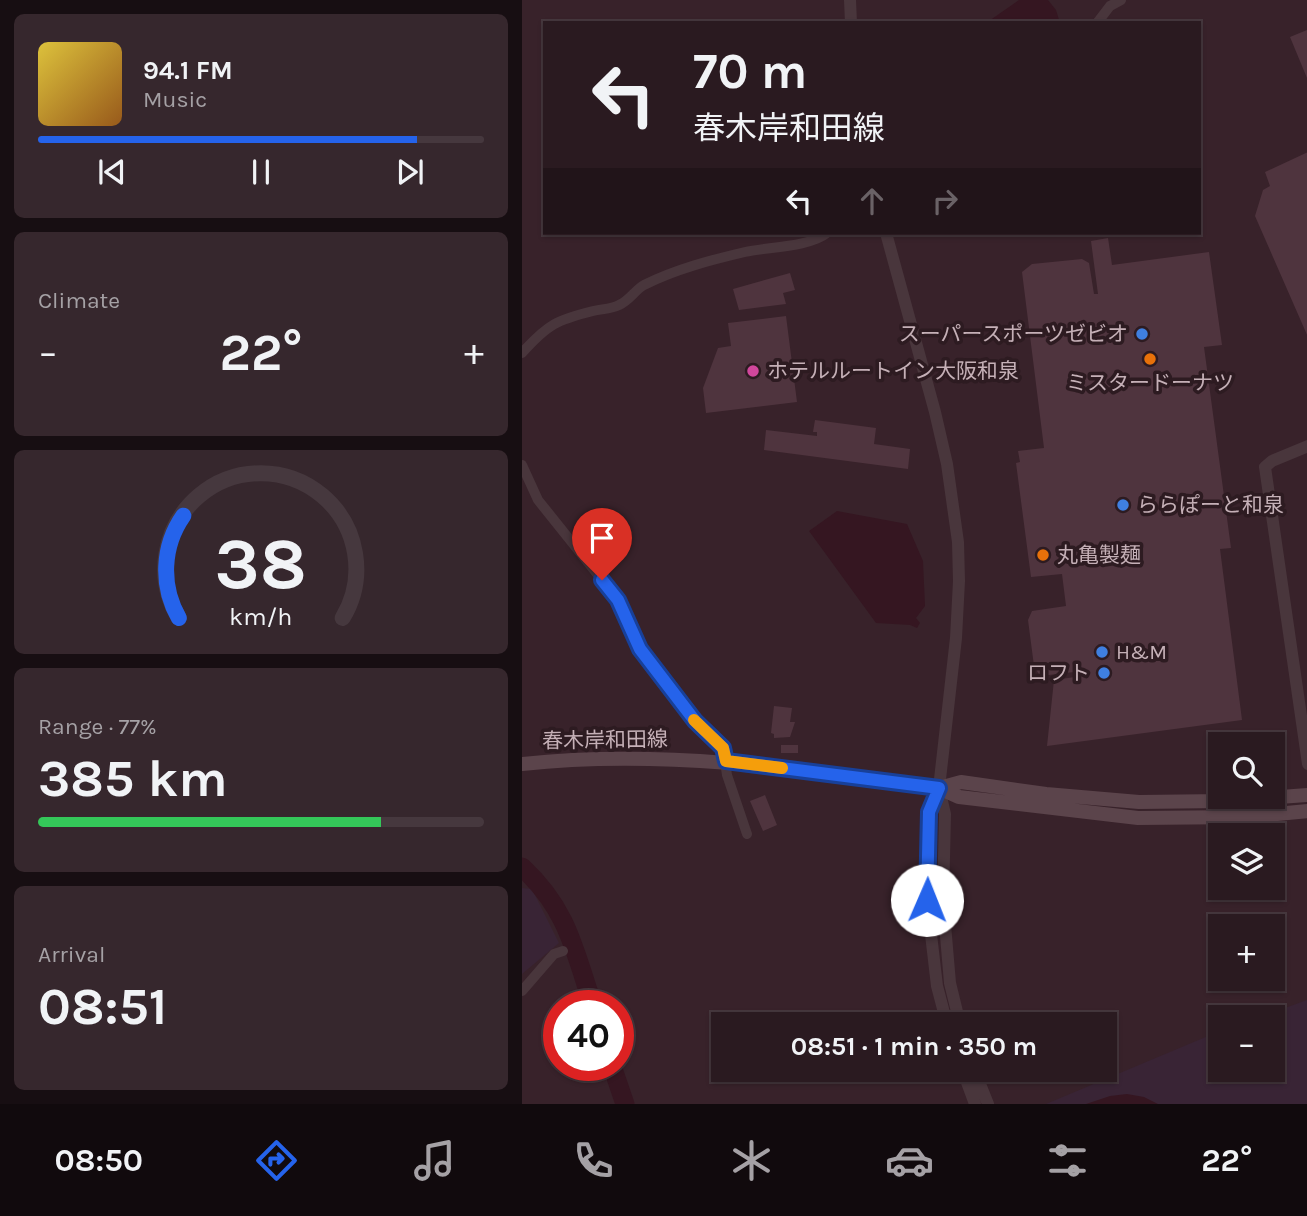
<!DOCTYPE html>
<meta charset="utf-8">
<style>
body{margin:0;font-family:Karla,"Noto Sans JP",sans-serif;background:#36272d;color:#f1f3f6;height:100vh;display:flex;flex-direction:column;font-size:26px;white-space:nowrap}
*{box-sizing:border-box;margin:0}
p{font-size:23px;color:#a5a1a5}
.icon{flex:none;width:38px;height:38px;fill:none;stroke:currentColor;stroke-width:2;stroke-linecap:round;stroke-linejoin:round}
.map{position:relative;flex:1;overflow:hidden}
.drawer{display:flex;flex-direction:column;gap:14px;padding:14px;background:#170e12;width:522px}
.drawer>*{flex:none}
.banner{position:absolute;left:21px;top:21px;width:658px;height:214px;border-radius:0px;box-shadow:0 2px 5px #0004,0 0 0 2px #46383e;background:#2a1a20;color:#f1f3f6;overflow:hidden}
.fabs{position:absolute;left:686px;top:732px;display:grid;gap:14px}
.fabs a{display:grid;place-items:center;width:77px;height:77px;border-radius:0px;background:#2a1a20;box-shadow:0 2px 5px #0004,0 0 0 2px #46383e;font-size:35px}
.speed{position:absolute;left:21px;top:990px;display:flex;gap:14px;font-size:35px;font-weight:700;text-align:center}
.speed>*{display:grid;place-content:center;width:91px;height:91px;border-radius:50%;background:#2a1a20;box-shadow:0 2px 5px #0004,0 0 0 2px #46383e;line-height:1}
.speed .limit{border:10px solid #d22;background:#fff;color:#111}
.pin{position:absolute;display:grid;place-items:center;width:60px;height:60px;color:#fff;margin:-72px -30px;border-radius:50% 50% 50% 0;rotate:-45deg;box-shadow:0 0 7px #0007}
.pin .icon{rotate:45deg}
.me{position:absolute;width:77px;margin:-38px;rotate:1deg;stroke-linejoin:round;filter:drop-shadow(0 0 5px #0008)}
.turn{display:flex;align-items:center;gap:24px;height:147px;padding:0 35px;font-size:32px}
.turn .icon{width:91px;height:91px;stroke-width:2.5}
.turn b{display:block;font-size:49px;line-height:60px}
.lanes{display:flex;align-items:center;height:66px;padding:0 35px;background:#0003;justify-content:center;gap:35px;direction:ltr}
.lanes .off{opacity:.35}
.big{font-size:52px;font-weight:700;line-height:1.1}
.drawer .tile{flex:1;display:flex;flex-direction:column;justify-content:center;gap:10px;min-width:0;padding:0 24px;border-radius:10px;background:#36272d}
.drawer .dial{align-items:center;gap:0}
.dial svg{height:182px;overflow:visible;fill:none;stroke:#46383e;stroke-width:7;stroke-linecap:round;text-anchor:middle}
.dial text{fill:#f1f3f6;stroke:none}
.song{display:flex;align-items:center;gap:21px}
.cover{width:84px;height:84px;border-radius:10px;background:linear-gradient(135deg,hsl(50 70% 55%),hsl(30 70% 35%))}
.played{height:7px;border-radius:4px;background:linear-gradient(90deg,#2563eb 85%,#46383e 85%)}
.keys{display:flex;justify-content:space-around;direction:ltr}
.heat{display:flex;justify-content:space-between;align-items:center;font-size:38px;direction:ltr}
.charge{height:10px;border-radius:5px;background:linear-gradient(90deg,#34c759 77%,#46383e 0)}
.trip{position:absolute;left:189px;top:1012px;width:406px;height:70px;border-radius:0px;background:#2a1a20;box-shadow:0 2px 5px #0004,0 0 0 2px #46383e;font-weight:700;line-height:70px;text-align:center}
.tab-bar{display:flex;height:112px;justify-content:space-around;align-items:center;background:#110a0d;color:#a5a1a5}
.tab-bar .icon{width:49px;height:49px}
.tab-bar .active{color:#2563eb}
.tab-bar b{font-size:32px;color:#f1f3f6}
main{display:flex;flex:1;min-height:0}
.map>svg:first-child{display:block}
.green{fill:#392435}
.water{fill:#351621}
.lines{fill:none;stroke-linecap:round;stroke-linejoin:round}
.river{stroke:#351621;stroke-width:19}
.building{fill:#4f343e}
.minor{stroke:#49363c;stroke-width:10}
.tertiary{stroke:#49363c;stroke-width:12}
.secondary{stroke:#5b444b;stroke-width:14}
.route-casing{stroke:#184099;stroke-width:18}
.route{stroke:#2563eb;stroke-width:12}
.slow{stroke:#f59e0b;stroke-width:12}
.shop-dot{fill:#3f7fe0;stroke:#2d1b21;stroke-width:2.5}
.food-dot{fill:#e8710a;stroke:#2d1b21;stroke-width:2.5}
.hotel-dot{fill:#d1479c;stroke:#2d1b21;stroke-width:2.5}
.labels{text-anchor:middle;dominant-baseline:central;stroke-width:7;stroke-linejoin:round;paint-order:stroke}
.poi-label{font-size:21px;fill:#c5b0b7;stroke:#2d1b21;text-anchor:start}
.street-label{font-size:21px;fill:#c5b0b7;stroke:#2d1b21}
</style>
<main>
<section class="drawer">
<div class="tile">
<div class="song"><i class="cover"></i><div><b>94.1 FM</b><p>Music</p></div></div>
<div class="played"></div>
<div class="keys"><svg class="icon" aria-label="previous" viewBox="0 0 24 24"><path d="M18 5L8 12l10 7zM5 5v14"/></svg><svg class="icon" aria-label="pause" viewBox="0 0 24 24"><path d="M8 5v14M16 5v14"/></svg><svg class="icon" aria-label="next" viewBox="0 0 24 24"><path d="M6 5l10 7-10 7zM19 5v14"/></svg></div>
</div>
<div class="tile"><p>Climate</p>
<div class="heat"><a>−</a><b class="big">22°</b><a>+</a></div>
</div>
<div class="tile dial"><svg viewBox="0 0 100 80">
<path d="M14 69A42 42 0 1 1 86 69"/>
<path d="M14 69A42 42 0 0 1 16 24" stroke="#2563eb"/>
<text x="50" y="56" font-size="32" font-weight="700">38</text>
<text x="50" y="72" font-size="11">km/h</text>
</svg></div>
<div class="tile"><p>Range · 77%</p><b class="big">385 km</b><div class="charge"></div></div>
<div class="tile"><p>Arrival</p><b class="big">08:51</b></div>
</section>
<div class="map">
<svg width="786" height="1104" viewBox="0 0 786 1104">
<rect width="100%" height="100%" fill="#38222a"/>
<path class="green" d="M 0,888 L 10,889 L 37,943 L 0,974 Z
M 785,1000 L 785,1104 L 524,1104 L 698,1031 L 698,1069 L 751,1069 L 751,1017 L 738,1017 Z"/>
<path class="water" d="M 497,0 L 526,0 L 534,10 L 538,23 L 464,23 Z
M 315,511 L 385,524 L 401,561 L 403,606 L 394,618 L 398,623 L 395,628 L 388,625 L 354,623 L 287,531 Z
M 605,1094 L 622,1097 L 636,1104 L 564,1104 L 588,1096 Z"/>
<g class="lines">
<path class="river" d="M 0,867 C 46,910 52,949 71,1006
M 90,1066 L 103,1104"/>
</g>
<path class="building" d="M 785,30 L 785,78 L 768,37 Z
M 786,152 L 786,337 L 733,216 L 741,190 L 748,186 L 743,172 Z
M 586,238 L 590,265 L 687,252 L 700,345 L 682,347 L 709,548 L 698,549 L 720,720 L 525,746 L 532,680 L 553,677 L 552,672 L 518,676 L 512,666 L 506,620 L 510,611 L 544,606 L 540,574 L 509,577 L 494,463 L 498,462 L 496,451 L 522,448 L 500,272 L 510,264 L 560,259 L 567,263 L 572,294 L 576,294 L 569,241 Z
M 268,273 L 273,290 L 261,293 L 264,304 L 217,310 L 211,289 Z
M 264,316 L 275,402 L 184,413 L 181,388 L 196,348 L 209,346 L 206,323 Z
M 293,420 L 354,428 L 352,444 L 388,449 L 386,469 L 242,450 L 244,430 L 295,436 L 295,432 L 291,432 Z
M 252,706 L 270,708 L 268,722 L 273,722 L 268,737 L 252,738 L 252,734 L 249,733 Z
M 259,745 L 276,745 L 276,753 L 259,753 Z
M 243,795 L 255,825 L 241,831 L 228,801 Z"/>
<g class="lines">
<path class="minor" d="M 575,23 L 588,6 L 599,0
M 0,353 C 26,324 35,320 71,311 C 79,309 90,309 97,305 C 107,301 113,290 122,285 C 154,269 189,260 223,252 C 245,247 288,247 305,233
M 0,465 L 16,500 L 96,600 L 118,649 L 173,721 L 201,748 L 205,775 L 225,834
M 0,991 L 32,954 L 41,951"/>
<path class="tertiary" d="M 328,0 L 329,23
M 364,233 L 413,412 L 425,464 L 436,542 L 437,581 L 434,638 L 417,788 L 423,814 L 421,901 L 428,983 L 438,1024
M 786,446 L 750,461 L 743,467 L 786,764
M 417,788 L 407,812 L 405,900 L 415,986 L 425,1024
M 440,1069 L 453,1104
M 452,1069 L 466,1104"/>
<path class="secondary" d="M 0,764 C 140,749 279,769 417,788 L 437,797 L 616,818 L 723,817 L 786,811
M 417,788 L 439,782 L 524,794 L 617,802 L 701,801 L 786,795"/>
</g>
<g class="lines">
<g class="route-casing">
<path id="route" d="M 80,580 L 96,600 L 118,649 L 173,721 L 201,748 L 204,761 L 417,788 L 407,812 L 405,900"/>
</g>
<use href="#route" class="route"/>
<path class="slow" d="M 172,720 L 201,748 L 204,761 L 260,768"/>
</g>
<g class="shop-dot">
<circle cx="620" cy="334" r="7"/>
<circle cx="601" cy="505" r="7"/>
<circle cx="580" cy="652" r="7"/>
<circle cx="582" cy="673" r="7"/>
</g>
<g class="food-dot">
<circle cx="628" cy="359" r="7"/>
<circle cx="521" cy="555" r="7"/>
</g>
<circle class="hotel-dot" cx="231" cy="371" r="7"/>
<g class="labels">
<g class="poi-label">
<text x="606" y="334" text-anchor="end">スーパースポーツゼビオ</text>
<text x="245" y="371">ホテルルートイン大阪和泉</text>
<text x="628" y="383" text-anchor="middle">ミスタードーナツ</text>
<text x="615" y="505">ららぽーと和泉</text>
<text x="535" y="555">丸亀製麺</text>
<text x="594" y="652">H&amp;M</text>
<text x="568" y="673" text-anchor="end">ロフト</text>
</g>
<g class="street-label">
<text transform="translate(83 740) rotate(-1)">春木岸和田線</text>
</g>
</g>
</svg>
<div class="fabs">
<a><svg class="icon" aria-label="search" viewBox="0 0 24 24"><circle cx="10" cy="10" r="6"/><path d="M15 15l6 6"/></svg></a>
<a><svg class="icon" aria-label="layers" viewBox="0 0 24 24"><path d="M12 4l9 5-9 5-9-5zM3 14l9 5 9-5"/></svg></a>
<a>+</a>
<a>−</a>
</div>
<div class="speed"><div class="limit">40</div></div>
<div class="pin" style="left:80px;top:580px;background:#d93025"><svg class="icon" aria-label="arrive" viewBox="0 0 24 24"><path d="M6 21V4h12l-3 4 3 4H6"/></svg></div>
<svg class="me" style="left:405px;top:900px" viewBox="-20 -20 40 40"><circle r="19" fill="#fff"/><path d="M0-13L10 11 0 6-10 11z" fill="#2563eb"/></svg>
<div class="trip">08:51 · 1 min · 350 m</div>
<div class="banner">
<div class="turn"><svg class="icon" aria-label="left" viewBox="0 0 24 24"><path d="M17 20v-9H6M10 6l-5 5 5 5"/></svg><div><b>70 m</b>春木岸和田線</div></div>
<div class="lanes"><svg class="icon" aria-label="left" viewBox="0 0 24 24"><path d="M17 20v-9H6M10 6l-5 5 5 5"/></svg><svg class="icon off" aria-label="ahead" viewBox="0 0 24 24"><path d="M12 20V5M6 11l6-6 6 6"/></svg><svg class="icon off" aria-label="right" viewBox="0 0 24 24"><path d="M7 20v-9h11M14 6l5 5-5 5"/></svg></div>
</div>
</div>
</main>
<nav class="tab-bar">
<b>08:50</b>
<svg class="icon active" aria-label="directions" viewBox="0 0 24 24"><path d="M12 3l9 9-9 9-9-9zM9 14v-3h6M13 9l2 2-2 2"/></svg>
<svg class="icon" aria-label="music" viewBox="0 0 24 24"><path d="M9 18V5l10-2v13"/><circle cx="6" cy="18" r="3"/><circle cx="16" cy="16" r="3"/></svg>
<svg class="icon" aria-label="phone" viewBox="0 0 24 24"><path d="M5 4h4l2 5-3 2q2 4 5 5l2-3 5 2v4C11 20 4 13 5 4z"/></svg>
<svg class="icon" aria-label="climate" viewBox="0 0 24 24"><path d="M12 3v18M4 7l16 10M4 17L20 7"/></svg>
<svg class="icon" aria-label="car" viewBox="0 0 24 24"><path d="M5 17H2v-5l4-1 3-4h7l3 4 3 1v5h-3M9 17h6M6 11h13"/><circle cx="7" cy="17" r="2"/><circle cx="17" cy="17" r="2"/></svg>
<svg class="icon" aria-label="filters" viewBox="0 0 24 24"><path d="M4 7h16M4 17h16"/><circle cx="9" cy="7" r="2"/><circle cx="15" cy="17" r="2"/></svg>
<b>22°</b>
</nav>
